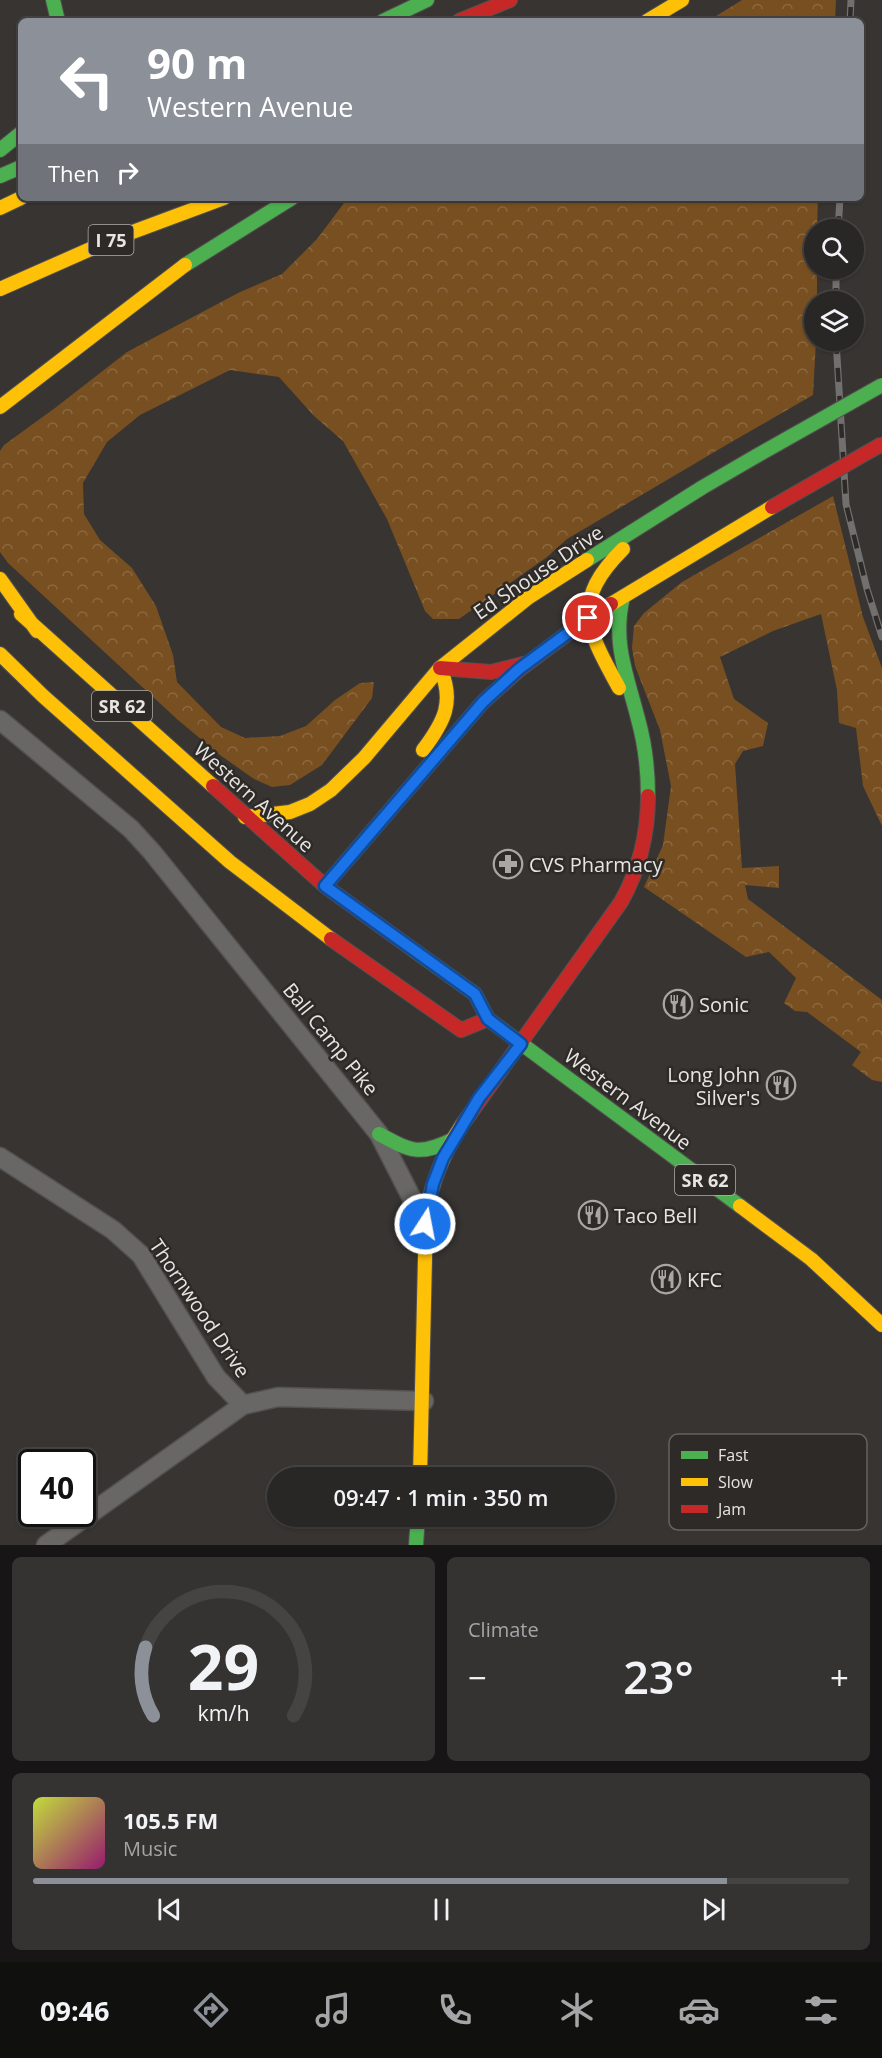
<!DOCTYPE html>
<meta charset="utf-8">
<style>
body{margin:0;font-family:"Open Sans",sans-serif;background:#353332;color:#f1f3f6;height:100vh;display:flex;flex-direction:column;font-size:22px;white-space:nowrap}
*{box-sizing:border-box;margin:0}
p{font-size:20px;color:#a5a5a7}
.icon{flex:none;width:33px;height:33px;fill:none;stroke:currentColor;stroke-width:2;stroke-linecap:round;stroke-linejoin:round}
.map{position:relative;height:1545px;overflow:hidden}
.sheet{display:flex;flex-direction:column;gap:12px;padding:12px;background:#171515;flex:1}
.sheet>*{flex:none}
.guide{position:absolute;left:18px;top:18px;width:846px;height:183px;border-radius:9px;box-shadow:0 2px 4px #0004,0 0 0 2px #454443;background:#8c9099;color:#fff;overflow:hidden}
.buttons{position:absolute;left:804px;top:219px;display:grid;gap:12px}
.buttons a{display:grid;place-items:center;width:60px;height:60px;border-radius:50%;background:#292726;box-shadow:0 2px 4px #0004,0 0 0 2px #454443;font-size:30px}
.speed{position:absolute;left:18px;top:1449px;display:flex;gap:12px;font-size:30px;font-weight:700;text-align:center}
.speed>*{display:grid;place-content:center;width:78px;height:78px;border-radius:50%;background:#292726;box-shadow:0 2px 4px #0004,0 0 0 2px #454443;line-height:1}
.speed .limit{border:3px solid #111;border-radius:9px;background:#fff;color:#111}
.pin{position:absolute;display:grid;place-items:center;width:51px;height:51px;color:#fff;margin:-26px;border:3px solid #fff;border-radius:50%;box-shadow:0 2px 6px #0007}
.me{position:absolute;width:66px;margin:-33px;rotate:11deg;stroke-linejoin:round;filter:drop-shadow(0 0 4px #0008)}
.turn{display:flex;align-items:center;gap:21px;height:126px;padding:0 30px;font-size:27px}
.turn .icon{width:78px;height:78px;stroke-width:2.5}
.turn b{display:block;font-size:42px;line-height:51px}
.then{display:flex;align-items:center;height:57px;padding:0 30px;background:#0003;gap:12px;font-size:22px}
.big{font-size:45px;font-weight:600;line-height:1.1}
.sheet .widget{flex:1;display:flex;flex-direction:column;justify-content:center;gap:9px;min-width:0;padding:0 21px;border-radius:9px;background:#353332}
.sheet .dial{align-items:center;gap:0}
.dial svg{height:156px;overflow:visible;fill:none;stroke:#454443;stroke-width:7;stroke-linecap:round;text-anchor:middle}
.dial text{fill:#f1f3f6;stroke:none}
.song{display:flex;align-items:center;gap:18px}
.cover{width:72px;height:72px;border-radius:9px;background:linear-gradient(135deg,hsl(70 70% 55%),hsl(320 70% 35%))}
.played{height:6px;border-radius:3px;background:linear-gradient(90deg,#8c9099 85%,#454443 85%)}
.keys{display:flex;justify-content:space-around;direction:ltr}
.heat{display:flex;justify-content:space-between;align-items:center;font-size:33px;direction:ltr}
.sheet .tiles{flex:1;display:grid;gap:12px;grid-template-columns:1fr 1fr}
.widget:last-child{grid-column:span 2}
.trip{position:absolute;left:267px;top:1467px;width:348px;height:60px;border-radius:30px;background:#292726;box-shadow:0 2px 4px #0004,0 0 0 2px #454443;font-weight:600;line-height:60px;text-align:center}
.tabs{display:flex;height:96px;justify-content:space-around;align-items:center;background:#10100f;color:#a5a5a7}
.tabs .icon{width:42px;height:42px}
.tabs .selected{color:#8c9099}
.tabs b{font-size:27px;color:#f1f3f6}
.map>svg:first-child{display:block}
.forest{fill:url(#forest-crowns)}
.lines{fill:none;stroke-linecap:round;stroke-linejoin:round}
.street-casing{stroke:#53514f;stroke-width:21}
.fast-casing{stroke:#53514f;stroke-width:16}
.slow-casing{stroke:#53514f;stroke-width:16}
.jam-casing{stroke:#53514f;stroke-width:16}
.street{stroke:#686766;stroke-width:18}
.fast{stroke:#4caf50;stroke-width:14}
.slow{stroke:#ffc107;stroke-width:14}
.jam{stroke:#c62828;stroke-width:14}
.rail-casing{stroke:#72706e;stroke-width:7}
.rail{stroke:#2e2a27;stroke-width:4.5;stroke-dasharray:14;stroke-linecap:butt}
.fast-bridge-casing{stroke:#53514f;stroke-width:16;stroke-linecap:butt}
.jam-bridge-casing{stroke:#53514f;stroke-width:16;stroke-linecap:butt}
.fast-bridge{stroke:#4caf50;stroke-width:14}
.jam-bridge{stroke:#c62828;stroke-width:14}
.route-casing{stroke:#114b97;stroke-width:15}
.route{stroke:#1a73e8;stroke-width:10}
.labels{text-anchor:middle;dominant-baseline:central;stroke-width:5;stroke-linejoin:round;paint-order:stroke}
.shield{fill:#2e2a27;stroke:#b0adaa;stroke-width:1.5}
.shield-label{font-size:18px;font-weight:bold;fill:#e7e5e2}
.street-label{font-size:20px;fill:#e7e5e2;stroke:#2e2a27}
.poi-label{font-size:20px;fill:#e7e5e2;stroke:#2e2a27;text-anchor:start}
.key{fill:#2e2a27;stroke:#66625f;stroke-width:1.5}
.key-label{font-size:16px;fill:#e7e5e2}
</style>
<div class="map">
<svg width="882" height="1545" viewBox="0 0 882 1545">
<defs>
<pattern id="forest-crowns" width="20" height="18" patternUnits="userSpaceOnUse" patternTransform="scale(1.5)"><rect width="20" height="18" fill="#784f20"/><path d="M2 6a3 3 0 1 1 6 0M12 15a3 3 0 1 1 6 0" fill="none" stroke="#8b6840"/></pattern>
</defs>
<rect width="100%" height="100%" fill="#373432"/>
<path class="forest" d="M 742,0 L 836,0 L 835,21 L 708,21 Z
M 354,198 L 818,198 L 817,229 L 814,230 L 814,268 L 817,269 L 817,301 L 814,302 L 814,340 L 816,341 L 813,395 L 728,444 L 567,539 L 547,557 L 459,619 L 433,619 L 425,611 L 387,519 L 343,441 L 314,416 L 279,377 L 230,370 L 140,415 L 107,442 L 83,483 L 84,514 L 100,540 L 132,568 L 156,606 L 173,655 L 177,682 L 221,727 L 245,738 L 280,736 L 306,726 L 335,700 L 360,683 L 374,682 L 372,698 L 322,765 L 290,785 L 272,787 L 254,779 L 220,755 L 178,720 L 8,563 L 0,552 L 0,451 L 4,445 L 55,408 L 127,352 L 240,292 L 282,274 L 317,239 L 344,203 Z
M 833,496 L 863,617 L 882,668 L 882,826 L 863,786 L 856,728 L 839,723 L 837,690 L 821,614 L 773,631 L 720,657 L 734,699 L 768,723 L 763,746 L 743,751 L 735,764 L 742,868 L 779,866 L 779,888 L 745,885 L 748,899 L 882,1000 L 882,1082 L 872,1080 L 852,1065 L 861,1052 L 807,1012 L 795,1011 L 784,1003 L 796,978 L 769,952 L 746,957 L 644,887 L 663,845 L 671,786 L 660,730 L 635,666 L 632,648 L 634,626 L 644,613 L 682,582 Z"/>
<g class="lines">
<g class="street-casing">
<path id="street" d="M 0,720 L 131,829 L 152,852 L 379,1134 L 425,1224
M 0,1157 L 113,1230 L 141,1255 L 216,1377 L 243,1405
M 46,1545 L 243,1405 L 278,1397 L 424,1401"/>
</g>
<g class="fast-casing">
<path id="fast" d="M 53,0 L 58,21
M 383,21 L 427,0
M 0,150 L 21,133
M 0,176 L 21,167
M 185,265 L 292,198
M 587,560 L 703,487 L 758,455
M 623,597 C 612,643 627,675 638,719 C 645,744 648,770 648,796
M 415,951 L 475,994 L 488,1019 L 740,1206
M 379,1134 C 412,1152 419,1156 454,1139
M 416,1545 L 418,1516"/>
</g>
<g class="slow-casing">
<path id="slow" d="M 647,21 L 682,0
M 0,208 L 21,198
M 0,289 L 111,240 L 224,198
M 0,407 L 185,265
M 0,579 L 37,631
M 611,604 L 772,507
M 21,614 L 213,786
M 0,654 L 43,696 L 230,862 L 331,939
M 619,688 C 587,629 570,602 623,549
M 423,750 C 444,722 455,702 440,668
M 245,817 L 290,812 L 310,804 L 331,790 L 364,758 L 440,668 L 529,597 L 587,560
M 740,1206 L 811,1259 L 882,1325
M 420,1478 L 426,1214 C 432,1181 444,1152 462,1125"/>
</g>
<g class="jam-casing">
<path id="jam" d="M 459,21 L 510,0
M 440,668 L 491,672 L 523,664
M 213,786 L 325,886 L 415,951
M 325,886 L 483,702 L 520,669 L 588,618 L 611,604
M 331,939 L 461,1030 L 488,1019
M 462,1125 L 621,902 C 639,870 648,834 648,796"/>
</g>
<use href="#street" class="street"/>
<use href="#fast" class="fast"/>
<use href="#slow" class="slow"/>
<use href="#jam" class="jam"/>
<g class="rail-casing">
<path id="rail" d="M 850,21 L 851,0
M 838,230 L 840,198
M 836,302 L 836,268
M 836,340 L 846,504 L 867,589 L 882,637"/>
</g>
<use href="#rail" class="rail"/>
<g class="fast-bridge-casing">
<path id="fast-bridge" d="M 758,455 L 882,385"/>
</g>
<g class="jam-bridge-casing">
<path id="jam-bridge" d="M 772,507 L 882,444"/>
</g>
<use href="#fast-bridge" class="fast-bridge"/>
<use href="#jam-bridge" class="jam-bridge"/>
</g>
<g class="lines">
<g class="route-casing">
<path id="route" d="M 425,1224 L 433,1184 L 443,1158 L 479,1098 L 521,1044 L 488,1019 L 475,994 L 325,886 L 483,702 L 519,669 L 588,618"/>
</g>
<use href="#route" class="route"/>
</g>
<defs>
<g id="pharmacy-ring" transform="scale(1.5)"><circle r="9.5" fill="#2e2a27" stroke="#a9a7a4" stroke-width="1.5"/><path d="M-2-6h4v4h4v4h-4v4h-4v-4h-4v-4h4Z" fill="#a9a7a4"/></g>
<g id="restaurant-ring" transform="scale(1.5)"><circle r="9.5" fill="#2e2a27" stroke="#a9a7a4" stroke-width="1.5"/><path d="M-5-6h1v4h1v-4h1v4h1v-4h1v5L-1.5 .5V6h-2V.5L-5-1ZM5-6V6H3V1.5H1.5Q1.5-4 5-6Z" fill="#a9a7a4"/></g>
</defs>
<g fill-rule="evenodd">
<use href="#pharmacy-ring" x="508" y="864"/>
<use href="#restaurant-ring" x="678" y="1004"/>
<use href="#restaurant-ring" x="781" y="1085"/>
<use href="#restaurant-ring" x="593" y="1215"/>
<use href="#restaurant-ring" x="666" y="1279"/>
</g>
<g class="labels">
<g class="shield">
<rect x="88.5" y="225" width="45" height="30" rx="4.5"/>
<rect x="92" y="691" width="60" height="30" rx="4.5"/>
<rect x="675" y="1165" width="60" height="30" rx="4.5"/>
</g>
<g class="shield-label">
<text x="111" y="240">I 75</text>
<text x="122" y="706">SR 62</text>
<text x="705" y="1180">SR 62</text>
</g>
<g class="street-label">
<text transform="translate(538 572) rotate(-34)">Ed Shouse Drive</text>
<text transform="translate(254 797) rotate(42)">Western Avenue</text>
<text transform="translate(331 1039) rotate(51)">Ball Camp Pike</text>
<text transform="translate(628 1099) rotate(37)">Western Avenue</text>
<text transform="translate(200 1308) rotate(56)">Thornwood Drive</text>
</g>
<g class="poi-label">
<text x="529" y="864">CVS Pharmacy</text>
<text x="699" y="1004">Sonic</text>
<text x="760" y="1074" text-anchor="end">Long John<tspan x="760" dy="23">Silver's</tspan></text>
<text x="614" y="1215">Taco Bell</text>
<text x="687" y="1279">KFC</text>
</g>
</g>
<rect x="669" y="1434" width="198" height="96" rx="9" class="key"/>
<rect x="681" y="1451" width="27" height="8" fill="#4caf50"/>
<rect x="681" y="1478" width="27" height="8" fill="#ffc107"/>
<rect x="681" y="1505" width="27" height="8" fill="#c62828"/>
<g class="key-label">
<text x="718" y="1461">Fast</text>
<text x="718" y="1488">Slow</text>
<text x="718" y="1515">Jam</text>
</g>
</svg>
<div class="buttons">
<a><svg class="icon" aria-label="search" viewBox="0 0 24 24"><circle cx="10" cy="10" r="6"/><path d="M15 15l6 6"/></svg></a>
<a><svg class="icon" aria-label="layers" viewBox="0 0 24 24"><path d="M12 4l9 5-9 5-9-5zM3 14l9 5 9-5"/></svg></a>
</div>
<div class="speed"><div class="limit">40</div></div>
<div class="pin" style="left:588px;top:618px;background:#d93025"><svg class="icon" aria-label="arrive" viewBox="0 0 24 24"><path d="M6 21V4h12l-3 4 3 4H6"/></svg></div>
<svg class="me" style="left:425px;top:1224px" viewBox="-20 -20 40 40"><circle r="17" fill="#1a73e8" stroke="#fff" stroke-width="3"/><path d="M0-11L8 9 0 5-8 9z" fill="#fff"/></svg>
<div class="trip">09:47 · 1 min · 350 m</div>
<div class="guide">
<div class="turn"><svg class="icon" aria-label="left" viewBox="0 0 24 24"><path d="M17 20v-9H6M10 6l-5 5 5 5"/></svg><div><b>90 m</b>Western Avenue</div></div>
<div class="then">Then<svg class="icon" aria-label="right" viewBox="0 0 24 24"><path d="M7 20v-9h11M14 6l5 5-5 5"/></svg></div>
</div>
</div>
<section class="sheet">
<div class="tiles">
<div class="widget dial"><svg viewBox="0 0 100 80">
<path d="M14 69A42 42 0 1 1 86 69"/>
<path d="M14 69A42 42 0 0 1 10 34" stroke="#8c9099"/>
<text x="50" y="56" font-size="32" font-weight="700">29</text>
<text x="50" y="72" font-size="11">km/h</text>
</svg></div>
<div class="widget"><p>Climate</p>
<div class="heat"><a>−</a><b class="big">23°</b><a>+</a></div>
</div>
<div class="widget">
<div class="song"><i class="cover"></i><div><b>105.5 FM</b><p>Music</p></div></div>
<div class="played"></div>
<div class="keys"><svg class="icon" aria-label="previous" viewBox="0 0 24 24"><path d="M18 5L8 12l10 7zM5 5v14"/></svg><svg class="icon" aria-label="pause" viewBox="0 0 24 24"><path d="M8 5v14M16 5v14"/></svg><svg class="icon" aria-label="next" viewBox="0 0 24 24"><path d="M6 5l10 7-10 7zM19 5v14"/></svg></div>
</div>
</div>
</section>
<nav class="tabs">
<b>09:46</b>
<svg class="icon selected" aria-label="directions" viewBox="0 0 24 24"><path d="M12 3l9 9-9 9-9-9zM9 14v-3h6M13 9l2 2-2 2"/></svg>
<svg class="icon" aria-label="music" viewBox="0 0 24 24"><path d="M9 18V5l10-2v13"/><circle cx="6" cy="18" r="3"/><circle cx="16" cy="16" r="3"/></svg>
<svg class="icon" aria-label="phone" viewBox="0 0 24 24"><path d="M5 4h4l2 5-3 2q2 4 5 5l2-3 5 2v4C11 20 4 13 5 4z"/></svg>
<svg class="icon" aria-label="climate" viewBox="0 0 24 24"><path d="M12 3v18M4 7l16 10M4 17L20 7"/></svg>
<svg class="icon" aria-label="car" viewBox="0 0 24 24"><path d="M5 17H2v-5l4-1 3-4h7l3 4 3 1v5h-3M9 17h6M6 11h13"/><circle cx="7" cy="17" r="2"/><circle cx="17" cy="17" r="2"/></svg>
<svg class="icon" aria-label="filters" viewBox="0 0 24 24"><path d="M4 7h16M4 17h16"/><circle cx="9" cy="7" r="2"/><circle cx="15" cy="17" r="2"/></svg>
</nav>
